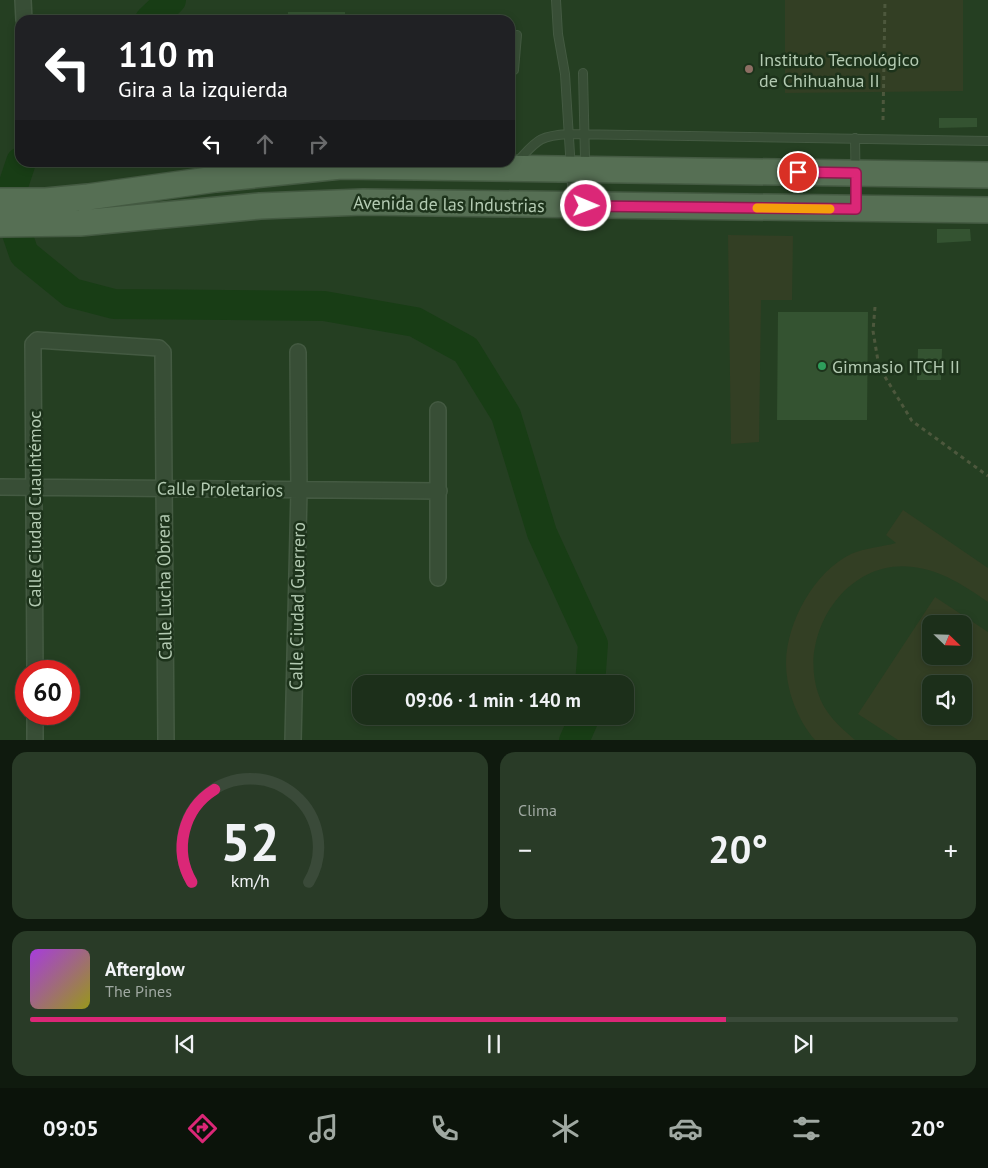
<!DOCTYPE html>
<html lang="es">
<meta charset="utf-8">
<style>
body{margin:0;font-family:"PT Sans",sans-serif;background:#293b27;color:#f1f3f6;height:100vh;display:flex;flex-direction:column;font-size:19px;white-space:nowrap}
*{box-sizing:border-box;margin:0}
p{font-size:16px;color:#a0a9a2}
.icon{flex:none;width:28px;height:28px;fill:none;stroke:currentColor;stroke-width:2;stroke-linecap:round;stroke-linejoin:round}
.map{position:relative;height:740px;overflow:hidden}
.details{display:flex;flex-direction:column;gap:12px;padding:12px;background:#0f1a0e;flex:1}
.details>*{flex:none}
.banner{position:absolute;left:15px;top:15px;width:500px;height:152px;border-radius:15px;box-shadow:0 2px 8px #0003,0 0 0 1px #3a4a39;background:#202124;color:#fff;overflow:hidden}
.needle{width:32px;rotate:113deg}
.buttons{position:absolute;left:922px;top:615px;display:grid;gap:10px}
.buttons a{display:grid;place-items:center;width:50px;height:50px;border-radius:10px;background:#1c2f1a;box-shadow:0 2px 8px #0003,0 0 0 1px #3a4a39;font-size:25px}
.speed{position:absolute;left:15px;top:660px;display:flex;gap:10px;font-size:25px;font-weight:700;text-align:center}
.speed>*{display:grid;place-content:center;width:65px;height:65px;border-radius:50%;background:#1c2f1a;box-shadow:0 2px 8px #0003,0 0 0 1px #3a4a39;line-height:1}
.speed .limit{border:8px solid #d22;background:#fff;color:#111}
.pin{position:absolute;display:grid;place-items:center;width:42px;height:42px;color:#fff;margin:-21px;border:2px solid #fff;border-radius:50%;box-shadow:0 1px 5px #0007}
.me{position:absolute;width:55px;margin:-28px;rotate:91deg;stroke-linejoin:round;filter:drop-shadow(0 0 4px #0008)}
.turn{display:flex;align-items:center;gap:18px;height:105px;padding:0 20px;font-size:22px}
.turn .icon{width:65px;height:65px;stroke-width:2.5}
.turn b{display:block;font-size:35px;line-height:42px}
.lanes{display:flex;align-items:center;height:48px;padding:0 20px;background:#0003;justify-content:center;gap:25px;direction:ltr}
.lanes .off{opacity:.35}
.big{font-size:38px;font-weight:600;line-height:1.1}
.details .widget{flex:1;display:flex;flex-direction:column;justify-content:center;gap:8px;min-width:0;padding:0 18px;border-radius:15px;background:#293b27}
.details .dial{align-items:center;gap:0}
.dial svg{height:130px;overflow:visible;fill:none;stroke:#3a4a39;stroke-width:7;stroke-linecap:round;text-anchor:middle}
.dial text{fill:#f1f3f6;stroke:none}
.song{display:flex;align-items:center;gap:15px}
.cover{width:60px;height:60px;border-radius:8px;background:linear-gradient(135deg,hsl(280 70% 55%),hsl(60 70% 35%))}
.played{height:5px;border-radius:2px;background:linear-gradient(90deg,#db2777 75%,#3a4a39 75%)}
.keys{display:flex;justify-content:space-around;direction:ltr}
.heat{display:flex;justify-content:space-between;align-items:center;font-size:28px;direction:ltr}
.details .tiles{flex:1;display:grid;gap:12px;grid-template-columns:1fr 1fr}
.widget:last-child{grid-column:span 2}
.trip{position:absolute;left:352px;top:675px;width:282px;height:50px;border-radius:15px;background:#1c2f1a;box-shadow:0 2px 8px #0003,0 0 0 1px #3a4a39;font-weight:600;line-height:50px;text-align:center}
.tab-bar{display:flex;height:80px;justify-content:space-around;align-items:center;background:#0b130a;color:#a0a9a2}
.tab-bar .icon{width:35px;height:35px}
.tab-bar .on{color:#db2777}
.tab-bar b{font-size:22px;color:#f1f3f6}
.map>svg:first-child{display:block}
.green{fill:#333f24;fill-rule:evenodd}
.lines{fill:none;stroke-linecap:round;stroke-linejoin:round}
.river{stroke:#183d15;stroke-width:30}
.building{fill:#345331}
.service-casing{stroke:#445a42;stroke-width:10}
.minor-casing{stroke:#445a42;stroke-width:18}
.primary-casing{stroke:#445a42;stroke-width:28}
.path{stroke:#4d583d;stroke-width:3;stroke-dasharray:4 4;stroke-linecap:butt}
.service{stroke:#384e36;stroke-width:8}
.minor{stroke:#384e36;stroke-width:15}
.primary{stroke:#566f54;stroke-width:25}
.route-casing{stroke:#8e194d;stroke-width:12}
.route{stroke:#db2777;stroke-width:9}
.slow{stroke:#f59e0b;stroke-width:9}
.education-dot{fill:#8d6e63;stroke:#1d331b;stroke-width:2}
.leisure-dot{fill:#2e9e5b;stroke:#1d331b;stroke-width:2}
.labels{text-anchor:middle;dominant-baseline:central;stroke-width:5;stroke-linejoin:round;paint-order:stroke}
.poi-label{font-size:18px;fill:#b3cab2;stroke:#1d331b;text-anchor:start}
.street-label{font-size:18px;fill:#b3cab2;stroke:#1d331b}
</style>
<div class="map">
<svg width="988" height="741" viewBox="0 0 988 741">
<rect width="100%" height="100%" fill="#253f22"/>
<path class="green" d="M 785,0 L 963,0 L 963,91 L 785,93 Z
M 728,235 L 793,236 L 792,300 L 761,300 L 759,442 L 731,444 Z
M 903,510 L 988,568 L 988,602 C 965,586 941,570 913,567 C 847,558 798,633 818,693 C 824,713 840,727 855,740 L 815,740 C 797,719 786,690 786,662 C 787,622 814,572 851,554 C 865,548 881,547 896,543 L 886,535 Z
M 935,597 L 988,632 L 988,740 L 898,740 L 858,714 ZM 931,624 L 964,624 L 964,656 L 931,656 ZM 931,684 L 964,684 L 964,716 L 931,716 Z"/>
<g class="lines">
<path class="river" d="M 150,20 L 171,0
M 21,162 L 7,204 L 24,254 L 72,293 L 114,304 L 324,306 L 415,322 L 466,350 L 506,415 L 542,533 L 593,644 L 590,684
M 574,741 L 585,716"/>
</g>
<path class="building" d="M 288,12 L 345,12 L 345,20 L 288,20 Z
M 939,118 L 977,118 L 977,127 L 939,128 Z
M 937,229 L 970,229 L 971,241 L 937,243 Z
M 778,312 L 868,312 L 867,420 L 777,420 Z
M 918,349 L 942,349 L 941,380 L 917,380 Z"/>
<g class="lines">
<g class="service-casing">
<path id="service" d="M 556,0 L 558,34 L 565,74 L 573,202
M 514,70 L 517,35
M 583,73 L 586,201
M 855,138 L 856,204
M 516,163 C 537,141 537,136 569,134 L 988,141"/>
</g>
<g class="minor-casing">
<path id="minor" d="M 23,0 L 24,20
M 438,410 L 438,578
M 0,487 L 439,491
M 35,671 L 33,344 L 37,340 L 159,348 L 163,352 L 166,741
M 35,714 L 35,741
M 293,741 L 299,491 L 298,352"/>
</g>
<g class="primary-casing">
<path id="primary" d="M 0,201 L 46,201 L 88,197 L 216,179 L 341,166 L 988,175
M 0,224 L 80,223 L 260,206 L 363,202 L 988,210"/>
</g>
<path class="path" d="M 883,120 L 885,0
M 875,307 L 873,331 L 879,367 L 912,421 L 988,476"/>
<use href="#service" class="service"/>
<use href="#minor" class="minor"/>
<use href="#primary" class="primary"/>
</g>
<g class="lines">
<g class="route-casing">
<path id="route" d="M 586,206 L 856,209 L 856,173 L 798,172"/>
</g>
<use href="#route" class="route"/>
<path class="slow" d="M 757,208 L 830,209"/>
</g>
<circle class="education-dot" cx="749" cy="69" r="5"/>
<circle class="leisure-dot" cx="822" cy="366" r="5"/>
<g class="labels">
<g class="poi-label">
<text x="759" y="59">Instituto Tecnológico<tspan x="759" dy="21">de Chihuahua II</tspan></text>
<text x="832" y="366">Gimnasio ITCH II</text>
</g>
<g class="street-label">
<text transform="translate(449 204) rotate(1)">Avenida de las Industrias</text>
<text transform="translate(220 489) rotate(1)">Calle Proletarios</text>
<text transform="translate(34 509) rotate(-90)">Calle Ciudad Cuauhtémoc</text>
<text transform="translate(164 587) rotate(-91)">Calle Lucha Obrera</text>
<text transform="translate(297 606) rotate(-89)">Calle Ciudad Guerrero</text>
</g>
</g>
</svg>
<div class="buttons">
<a><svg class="needle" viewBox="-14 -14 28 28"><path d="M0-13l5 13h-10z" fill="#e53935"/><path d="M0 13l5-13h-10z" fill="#a0a9a2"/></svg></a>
<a><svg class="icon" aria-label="sound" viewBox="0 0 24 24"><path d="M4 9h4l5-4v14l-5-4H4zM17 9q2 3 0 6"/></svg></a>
</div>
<div class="speed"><div class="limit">60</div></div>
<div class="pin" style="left:798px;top:172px;background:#d93025"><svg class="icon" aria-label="arrive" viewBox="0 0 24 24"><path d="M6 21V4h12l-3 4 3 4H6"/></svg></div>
<svg class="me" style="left:586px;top:206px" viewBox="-20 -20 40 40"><circle r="17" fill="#db2777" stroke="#fff" stroke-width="3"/><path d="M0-11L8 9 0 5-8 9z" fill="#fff"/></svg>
<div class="trip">09:06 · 1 min · 140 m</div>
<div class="banner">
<div class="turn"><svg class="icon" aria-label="left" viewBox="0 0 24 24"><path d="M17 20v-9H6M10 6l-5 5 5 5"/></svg><div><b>110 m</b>Gira a la izquierda</div></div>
<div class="lanes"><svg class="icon" aria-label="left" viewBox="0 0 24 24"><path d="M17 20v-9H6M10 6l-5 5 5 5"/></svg><svg class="icon off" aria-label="ahead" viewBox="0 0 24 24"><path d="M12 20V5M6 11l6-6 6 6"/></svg><svg class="icon off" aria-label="right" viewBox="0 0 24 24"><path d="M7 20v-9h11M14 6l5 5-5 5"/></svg></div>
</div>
</div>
<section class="details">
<div class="tiles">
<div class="widget dial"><svg viewBox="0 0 100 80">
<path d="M14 69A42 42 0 1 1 86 69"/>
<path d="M14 69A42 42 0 0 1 28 12" stroke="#db2777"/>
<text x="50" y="56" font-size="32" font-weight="700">52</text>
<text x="50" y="72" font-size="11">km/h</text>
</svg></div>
<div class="widget"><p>Clima</p>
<div class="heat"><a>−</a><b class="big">20°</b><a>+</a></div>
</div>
<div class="widget">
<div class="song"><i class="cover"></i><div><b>Afterglow</b><p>The Pines</p></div></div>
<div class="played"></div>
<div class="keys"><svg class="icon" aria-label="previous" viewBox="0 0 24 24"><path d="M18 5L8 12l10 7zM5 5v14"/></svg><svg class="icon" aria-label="pause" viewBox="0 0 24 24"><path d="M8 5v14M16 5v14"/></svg><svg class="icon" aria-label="next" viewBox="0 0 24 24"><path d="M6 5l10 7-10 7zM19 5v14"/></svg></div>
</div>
</div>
</section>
<nav class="tab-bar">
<b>09:05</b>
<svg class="icon on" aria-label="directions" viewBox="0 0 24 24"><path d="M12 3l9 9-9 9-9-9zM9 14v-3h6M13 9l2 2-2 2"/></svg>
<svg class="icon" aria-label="music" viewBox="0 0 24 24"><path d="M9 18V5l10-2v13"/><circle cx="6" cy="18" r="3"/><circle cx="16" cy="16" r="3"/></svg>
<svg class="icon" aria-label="phone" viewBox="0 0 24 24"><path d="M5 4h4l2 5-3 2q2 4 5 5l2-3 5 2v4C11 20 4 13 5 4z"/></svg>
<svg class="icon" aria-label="climate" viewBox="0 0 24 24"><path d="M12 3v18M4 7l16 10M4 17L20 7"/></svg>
<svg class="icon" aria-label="car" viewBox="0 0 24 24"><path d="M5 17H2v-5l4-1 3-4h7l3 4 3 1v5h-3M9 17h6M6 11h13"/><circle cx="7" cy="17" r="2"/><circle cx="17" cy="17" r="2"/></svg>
<svg class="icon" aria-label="filters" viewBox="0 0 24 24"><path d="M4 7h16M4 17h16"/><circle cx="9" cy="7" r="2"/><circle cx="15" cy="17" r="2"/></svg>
<b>20°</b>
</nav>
